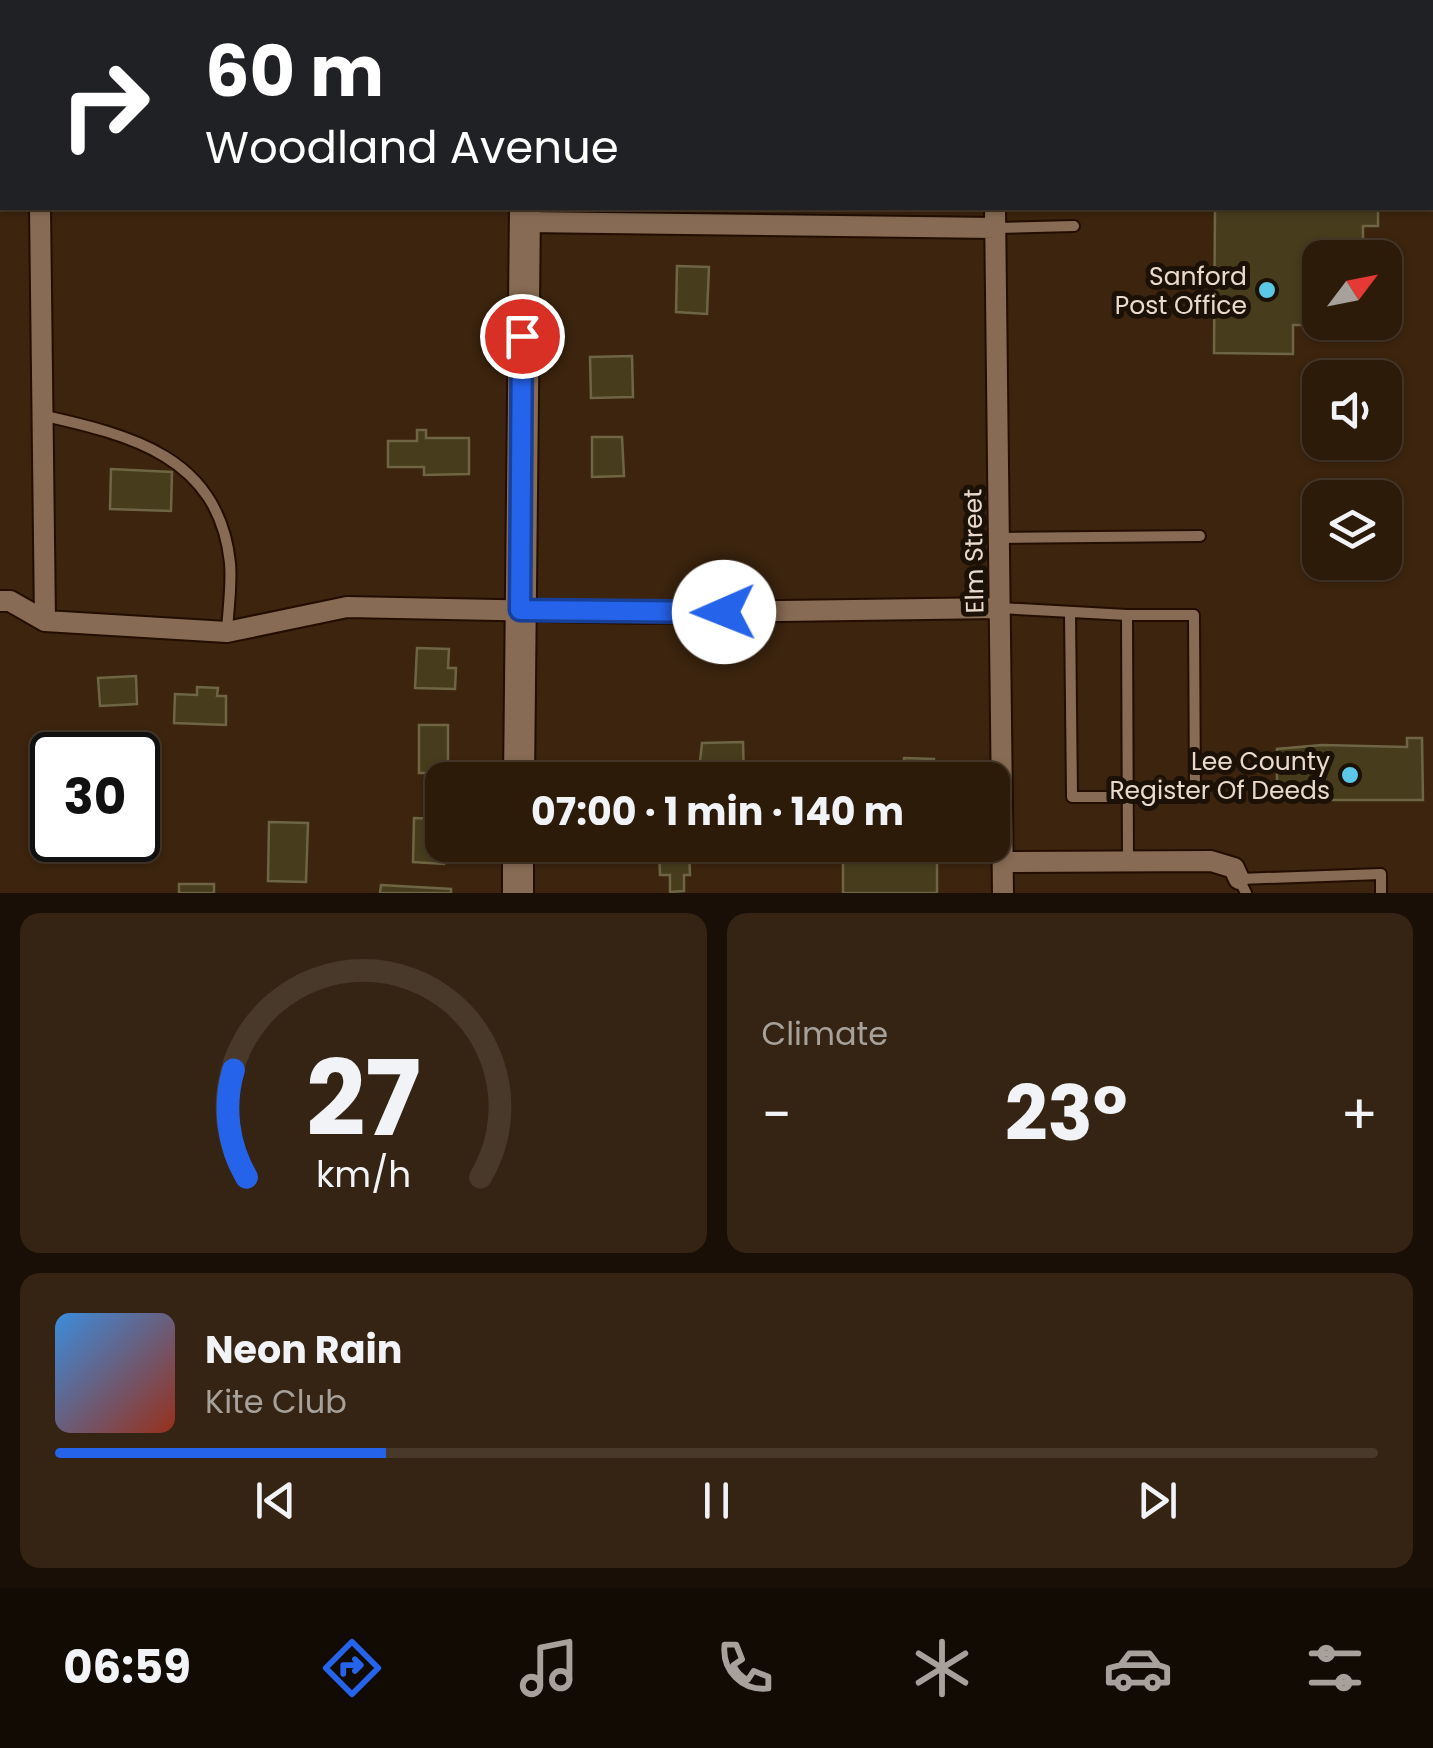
<!DOCTYPE html>
<meta charset="utf-8">
<style>
body{margin:0;font-family:Poppins,sans-serif;background:#352413;color:#f1f3f6;height:100vh;display:flex;flex-direction:column;font-size:38px;white-space:nowrap}
*{box-sizing:border-box;margin:0}
p{font-size:32px;color:#a7a19c}
.icon{flex:none;width:55px;height:55px;fill:none;stroke:currentColor;stroke-width:2;stroke-linecap:round;stroke-linejoin:round}
.map{position:relative;height:893px;overflow:hidden}
.side{display:flex;flex-direction:column;gap:20px;padding:20px;background:#190f06;flex:1}
.side>*{flex:none}
.banner{position:absolute;left:0px;top:0px;width:1435px;height:210px;box-shadow:0 2px 8px #0004,0 0 0 2px #48392b;background:#202124;color:#fff;overflow:hidden}
.needle{width:65px;rotate:58deg}
.fabs{position:absolute;left:1302px;top:240px;display:grid;gap:20px}
.fabs a{display:grid;place-items:center;width:100px;height:100px;border-radius:20px;background:#2d1b0a;box-shadow:0 2px 8px #0004,0 0 0 2px #48392b;font-size:50px}
.speed{position:absolute;left:30px;top:732px;display:flex;gap:20px;font-size:50px;font-weight:700;text-align:center}
.speed>*{display:grid;place-content:center;width:130px;height:130px;border-radius:50%;background:#2d1b0a;box-shadow:0 2px 8px #0004,0 0 0 2px #48392b;line-height:1}
.speed .limit{border:5px solid #111;border-radius:15px;background:#fff;color:#111}
.pin{position:absolute;display:grid;place-items:center;width:85px;height:85px;color:#fff;margin:-42px;border:5px solid #fff;border-radius:50%;box-shadow:0 2px 10px #0007}
.me{position:absolute;width:110px;margin:-55px;rotate:269deg;stroke-linejoin:round;filter:drop-shadow(0 0 8px #0008)}
.turn{display:flex;align-items:center;gap:35px;height:210px;padding:0 40px;font-size:45px}
.turn .icon{width:130px;height:130px;stroke-width:2.5}
.turn b{display:block;font-size:70px;line-height:85px}
.big{font-size:75px;font-weight:700;line-height:1.1}
.side .widget{flex:1;display:flex;flex-direction:column;justify-content:center;gap:15px;min-width:0;padding:0 35px;border-radius:20px;background:#352413}
.side .dial{align-items:center;gap:0}
.dial svg{height:260px;overflow:visible;fill:none;stroke:#48392b;stroke-width:7;stroke-linecap:round;text-anchor:middle}
.dial text{fill:#f1f3f6;stroke:none}
.song{display:flex;align-items:center;gap:30px}
.cover{width:120px;height:120px;border-radius:15px;background:linear-gradient(135deg,hsl(210 70% 55%),hsl(10 70% 35%))}
.played{height:10px;border-radius:5px;background:linear-gradient(90deg,#2563eb 25%,#48392b 25%)}
.keys{display:flex;justify-content:space-around;direction:ltr}
.heat{display:flex;justify-content:space-between;align-items:center;font-size:55px;direction:ltr}
.side .tiles{flex:1;display:grid;gap:20px;grid-template-columns:1fr 1fr}
.widget:last-child{grid-column:span 2}
.trip{position:absolute;left:425px;top:762px;width:585px;height:100px;border-radius:20px;background:#2d1b0a;box-shadow:0 2px 8px #0004,0 0 0 2px #48392b;font-weight:700;line-height:100px;text-align:center}
.tab-bar{display:flex;height:160px;justify-content:space-around;align-items:center;background:#120b04;color:#a7a19c}
.tab-bar .icon{width:70px;height:70px}
.tab-bar .on{color:#2563eb}
.tab-bar b{font-size:45px;color:#f1f3f6}
.map>svg:first-child{display:block}
.building{fill:#473d1d;stroke:#6e6544;stroke-width:2.5}
.lines{fill:none;stroke-linecap:round;stroke-linejoin:round}
.lane-casing{stroke:#220d00;stroke-width:14}
.street-casing{stroke:#220d00;stroke-width:24}
.secondary-casing{stroke:#220d00;stroke-width:34}
.lane{stroke:#876b54;stroke-width:10}
.street{stroke:#876b54;stroke-width:20}
.secondary{stroke:#876b54;stroke-width:30}
.route-casing{stroke:#184099;stroke-width:25}
.route{stroke:#2563eb;stroke-width:18}
.poi-dot{fill:#5bc8e7;stroke:#1b1107;stroke-width:4}
.labels{text-anchor:middle;dominant-baseline:central;stroke-width:10;stroke-linejoin:round;paint-order:stroke}
.poi-label{font-size:25px;fill:#eadacd;stroke:#1b1107;text-anchor:end}
.street-label{font-size:25px;fill:#eadacd;stroke:#1b1107}
</style>
<div class="map">
<svg width="1433" height="893" viewBox="0 0 1433 893">
<rect width="100%" height="100%" fill="#3c240e"/>
<path class="building" d="M 1215,208 L 1378,208 L 1378,226 L 1363,226 L 1363,258 L 1320,258 L 1320,322 L 1333,325 L 1293,325 L 1293,354 L 1214,353 Z
M 677,266 L 709,267 L 707,314 L 676,312 Z
M 632,356 L 633,397 L 591,398 L 590,357 Z
M 417,430 L 426,430 L 426,438 L 469,438 L 469,474 L 424,475 L 424,467 L 388,467 L 388,441 L 417,441 Z
M 592,437 L 622,437 L 624,476 L 592,477 Z
M 111,469 L 172,472 L 171,511 L 110,509 Z
M 417,648 L 449,649 L 448,668 L 456,668 L 455,689 L 415,688 Z
M 136,676 L 137,704 L 100,706 L 98,678 Z
M 197,687 L 218,688 L 217,696 L 226,696 L 226,725 L 174,723 L 175,694 L 197,695 Z
M 419,725 L 448,725 L 448,773 L 419,773 Z
M 1407,738 L 1422,738 L 1423,800 L 1277,800 L 1277,749 L 1322,745 L 1407,747 Z
M 743,742 L 744,780 L 698,780 L 702,743 Z
M 904,758 L 934,759 L 933,780 L 903,780 Z
M 414,818 L 442,819 L 444,864 L 413,862 Z
M 269,822 L 308,823 L 306,882 L 268,881 Z
M 66,840 L 135,840 L 135,850 L 104,850 L 104,845 Z
M 739,845 L 739,857 L 708,857 L 707,846 L 689,846 L 690,875 L 684,875 L 684,891 L 670,892 L 670,875 L 660,875 L 659,846 L 646,845 Z
M 843,849 L 937,849 L 937,893 L 843,893 Z
M 179,884 L 214,884 L 214,893 L 179,893 Z
M 381,885 L 451,889 L 451,893 L 380,893 Z"/>
<g class="lines">
<g class="lane-casing">
<path id="lane" d="M 1422,0 L 1422,2
M 1068,2 L 1070,0
M 1140,2 L 1140,0
M 995,228 L 1074,226
M 41,415 C 130,435 219,456 230,563 C 232,585 228,610 227,632
M 999,538 L 1200,536
M 1000,608 L 1127,615 L 1128,861
M 1070,612 L 1072,797 L 1195,797 L 1194,615 L 1127,615
M 1246,893 L 1239,879 L 1381,874 L 1381,893"/>
</g>
<g class="street-casing">
<path id="street" d="M 42,2 L 42,0
M 1000,2 L 1000,0
M 40,208 L 45,621
M 995,208 L 1003,893
M 525,222 L 995,228
M 0,601 L 10,601 L 45,621 L 227,632 L 347,607 L 645,613 L 1000,608
M 1003,862 L 1211,861 L 1234,868 L 1239,879"/>
</g>
<g class="secondary-casing">
<path id="secondary" d="M 520,2 L 520,0
M 519,780 L 525,208
M 518,893 L 518,845"/>
</g>
<use href="#lane" class="lane"/>
<use href="#street" class="street"/>
<use href="#secondary" class="secondary"/>
</g>
<g class="lines">
<g class="route-casing">
<path id="route" d="M 522,336 L 520,610 L 724,612"/>
</g>
<use href="#route" class="route"/>
</g>
<g class="poi-dot">
<circle cx="1267" cy="290" r="10"/>
<circle cx="1350" cy="775" r="10"/>
</g>
<g class="labels">
<g class="poi-label">
<text x="1247" y="276">Sanford<tspan x="1247" dy="29">Post Office</tspan></text>
<text x="1330" y="761">Lee County<tspan x="1330" dy="29">Register Of Deeds</tspan></text>
</g>
<g class="street-label">
<text transform="translate(974 551) rotate(-91)">Elm Street</text>
</g>
</g>
</svg>
<div class="fabs">
<a><svg class="needle" viewBox="-14 -14 28 28"><path d="M0-13l5 13h-10z" fill="#e53935"/><path d="M0 13l5-13h-10z" fill="#a7a19c"/></svg></a>
<a><svg class="icon" aria-label="sound" viewBox="0 0 24 24"><path d="M4 9h4l5-4v14l-5-4H4zM17 9q2 3 0 6"/></svg></a>
<a><svg class="icon" aria-label="layers" viewBox="0 0 24 24"><path d="M12 4l9 5-9 5-9-5zM3 14l9 5 9-5"/></svg></a>
</div>
<div class="speed"><div class="limit">30</div></div>
<div class="pin" style="left:522px;top:336px;background:#d93025"><svg class="icon" aria-label="arrive" viewBox="0 0 24 24"><path d="M6 21V4h12l-3 4 3 4H6"/></svg></div>
<svg class="me" style="left:724px;top:612px" viewBox="-20 -20 40 40"><circle r="19" fill="#fff"/><path d="M0-13L10 11 0 6-10 11z" fill="#2563eb"/></svg>
<div class="trip">07:00 · 1 min · 140 m</div>
<div class="banner">
<div class="turn"><svg class="icon" aria-label="right" viewBox="0 0 24 24"><path d="M7 20v-9h11M14 6l5 5-5 5"/></svg><div><b>60 m</b>Woodland Avenue</div></div>
</div>
</div>
<section class="side">
<div class="tiles">
<div class="widget dial"><svg viewBox="0 0 100 80">
<path d="M14 69A42 42 0 1 1 86 69"/>
<path d="M14 69A42 42 0 0 1 10 36" stroke="#2563eb"/>
<text x="50" y="56" font-size="32" font-weight="700">27</text>
<text x="50" y="72" font-size="11">km/h</text>
</svg></div>
<div class="widget"><p>Climate</p>
<div class="heat"><a>−</a><b class="big">23°</b><a>+</a></div>
</div>
<div class="widget">
<div class="song"><i class="cover"></i><div><b>Neon Rain</b><p>Kite Club</p></div></div>
<div class="played"></div>
<div class="keys"><svg class="icon" aria-label="previous" viewBox="0 0 24 24"><path d="M18 5L8 12l10 7zM5 5v14"/></svg><svg class="icon" aria-label="pause" viewBox="0 0 24 24"><path d="M8 5v14M16 5v14"/></svg><svg class="icon" aria-label="next" viewBox="0 0 24 24"><path d="M6 5l10 7-10 7zM19 5v14"/></svg></div>
</div>
</div>
</section>
<nav class="tab-bar">
<b>06:59</b>
<svg class="icon on" aria-label="directions" viewBox="0 0 24 24"><path d="M12 3l9 9-9 9-9-9zM9 14v-3h6M13 9l2 2-2 2"/></svg>
<svg class="icon" aria-label="music" viewBox="0 0 24 24"><path d="M9 18V5l10-2v13"/><circle cx="6" cy="18" r="3"/><circle cx="16" cy="16" r="3"/></svg>
<svg class="icon" aria-label="phone" viewBox="0 0 24 24"><path d="M5 4h4l2 5-3 2q2 4 5 5l2-3 5 2v4C11 20 4 13 5 4z"/></svg>
<svg class="icon" aria-label="climate" viewBox="0 0 24 24"><path d="M12 3v18M4 7l16 10M4 17L20 7"/></svg>
<svg class="icon" aria-label="car" viewBox="0 0 24 24"><path d="M5 17H2v-5l4-1 3-4h7l3 4 3 1v5h-3M9 17h6M6 11h13"/><circle cx="7" cy="17" r="2"/><circle cx="17" cy="17" r="2"/></svg>
<svg class="icon" aria-label="filters" viewBox="0 0 24 24"><path d="M4 7h16M4 17h16"/><circle cx="9" cy="7" r="2"/><circle cx="15" cy="17" r="2"/></svg>
</nav>
